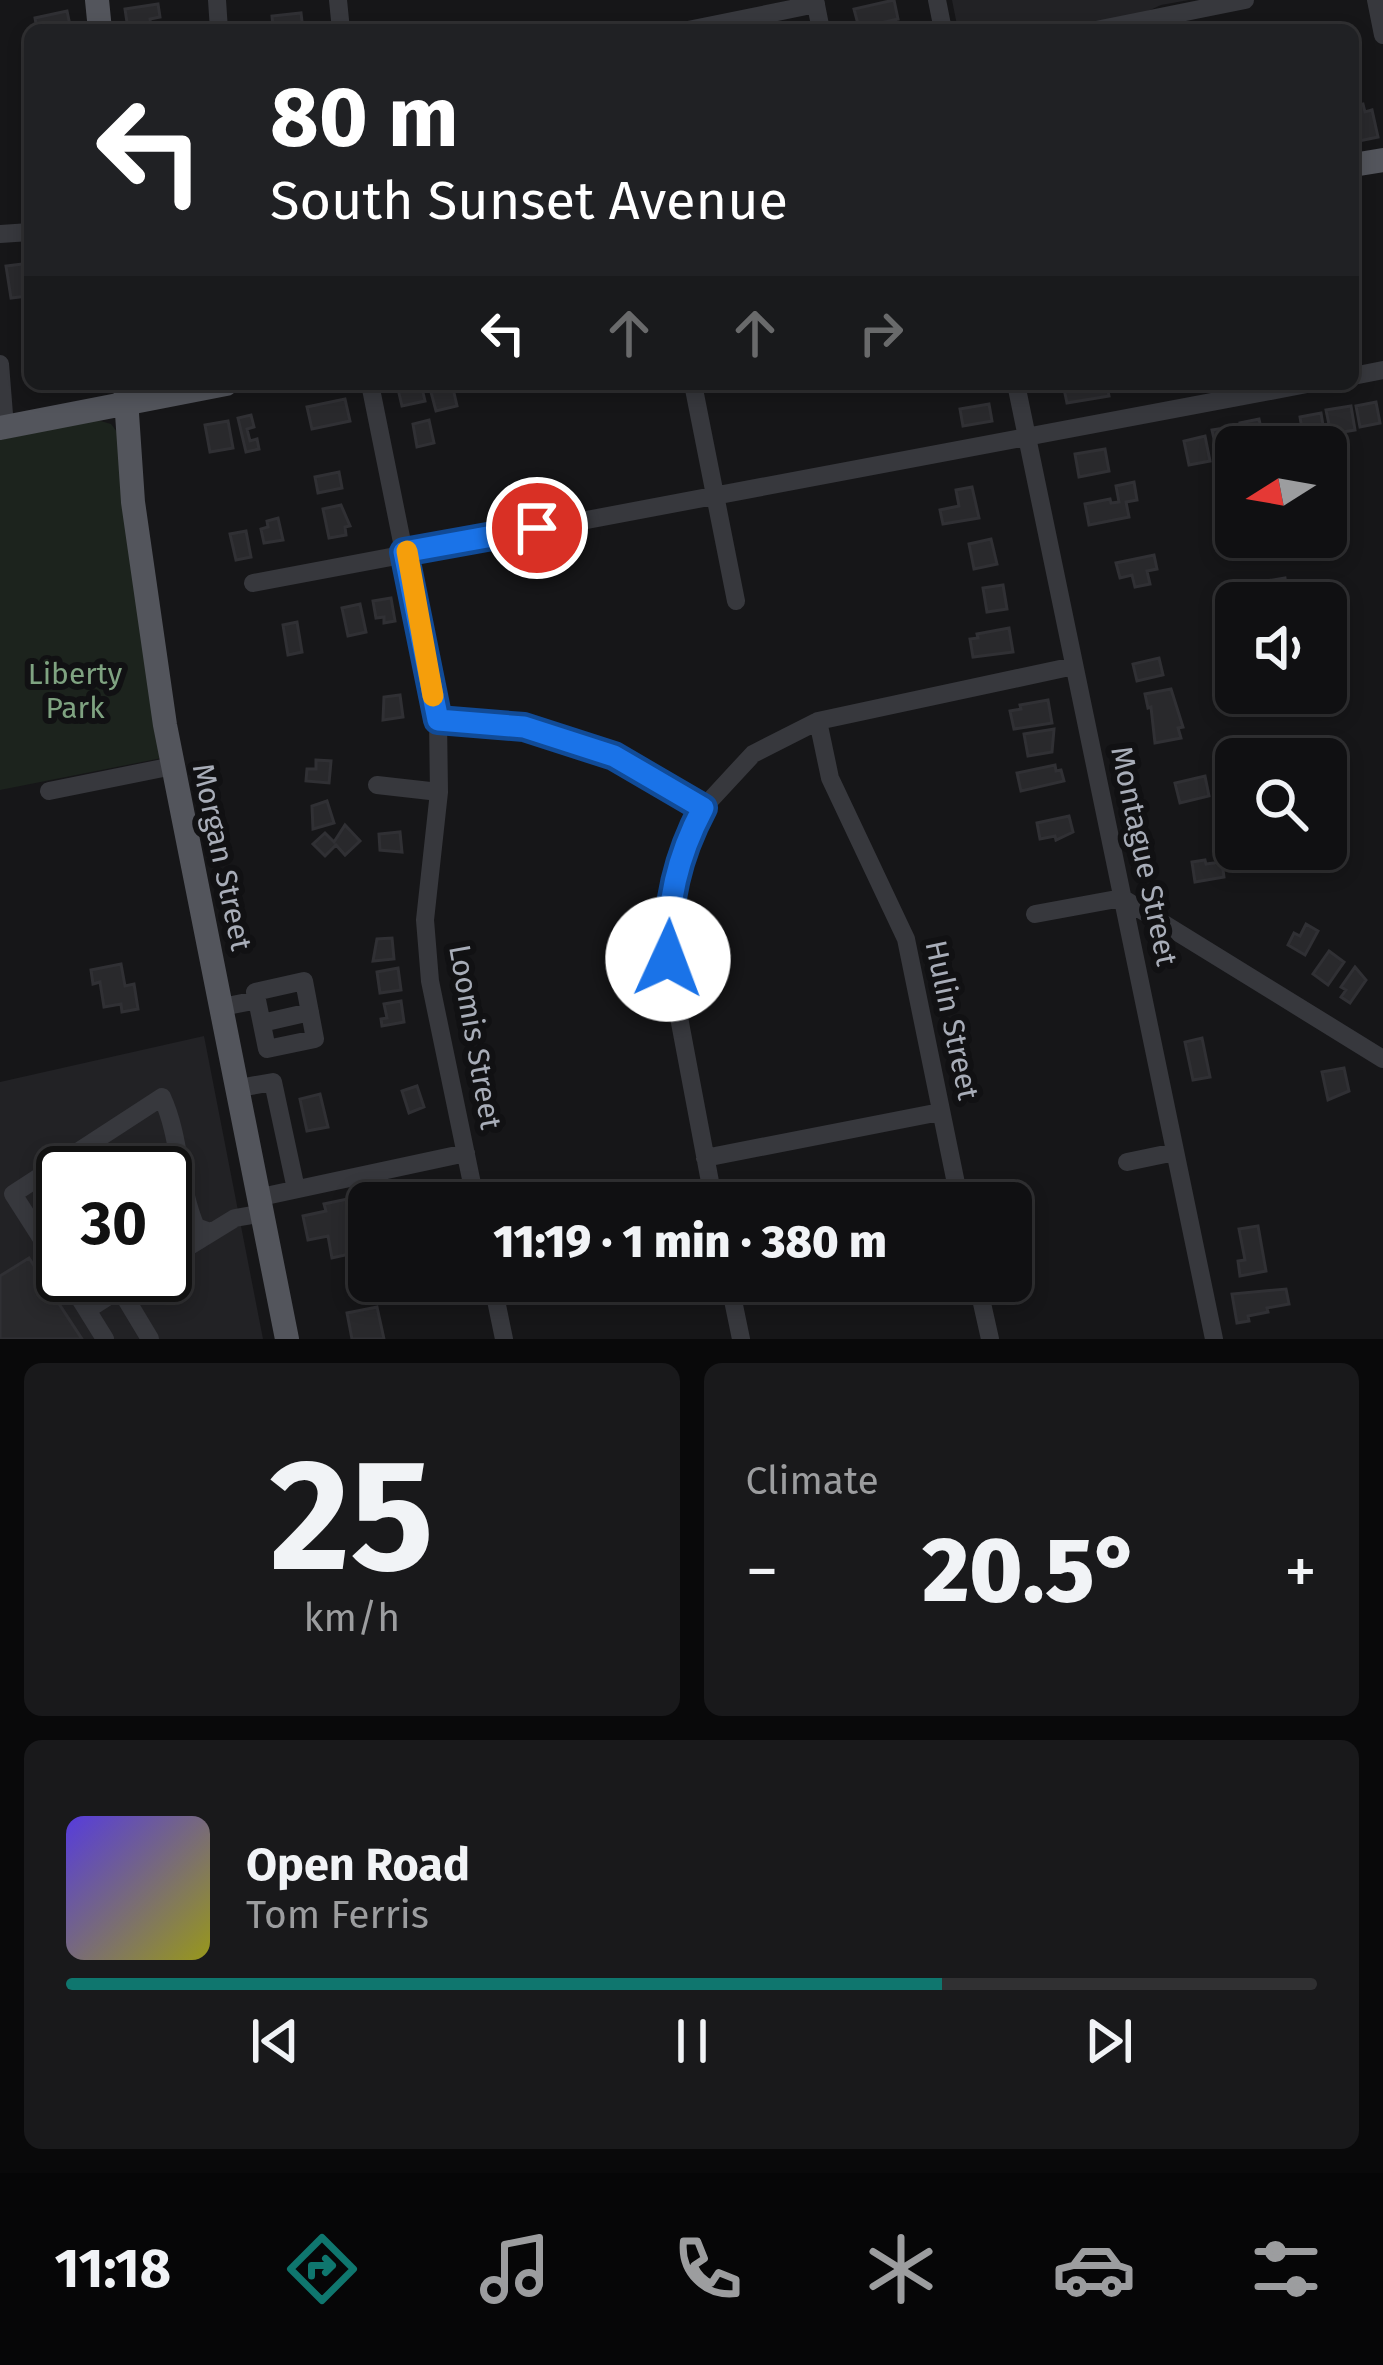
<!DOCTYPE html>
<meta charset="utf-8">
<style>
body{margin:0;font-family:"Fira Sans",sans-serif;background:#19191b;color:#f1f3f6;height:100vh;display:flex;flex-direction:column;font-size:45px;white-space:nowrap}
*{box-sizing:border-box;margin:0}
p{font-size:39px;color:#9c9d9f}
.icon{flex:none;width:66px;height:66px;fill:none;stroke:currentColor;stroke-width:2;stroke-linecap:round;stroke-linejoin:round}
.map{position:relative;height:1339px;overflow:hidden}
.sheet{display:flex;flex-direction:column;gap:24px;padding:24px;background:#09090a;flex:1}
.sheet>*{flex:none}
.top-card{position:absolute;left:24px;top:24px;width:1335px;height:366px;border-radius:18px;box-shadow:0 6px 18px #0003,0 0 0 3px #303032;background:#202124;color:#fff;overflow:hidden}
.needle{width:78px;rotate:259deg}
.controls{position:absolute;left:1215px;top:426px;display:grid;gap:24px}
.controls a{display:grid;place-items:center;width:132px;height:132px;border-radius:18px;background:#101012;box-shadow:0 6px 18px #0003,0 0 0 3px #303032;font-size:60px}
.speed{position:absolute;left:36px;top:1146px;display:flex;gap:24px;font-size:60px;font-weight:700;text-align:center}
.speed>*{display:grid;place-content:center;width:156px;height:156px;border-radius:50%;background:#101012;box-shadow:0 6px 18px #0003,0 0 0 3px #303032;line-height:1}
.speed .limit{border:6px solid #111;border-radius:18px;background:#fff;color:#111}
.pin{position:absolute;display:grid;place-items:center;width:102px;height:102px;color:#fff;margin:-51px;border:6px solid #fff;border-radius:50%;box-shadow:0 3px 12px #0007}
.me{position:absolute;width:132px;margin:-66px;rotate:2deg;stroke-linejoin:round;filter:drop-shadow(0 0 9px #0008)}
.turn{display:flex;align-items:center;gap:42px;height:252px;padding:0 48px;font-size:54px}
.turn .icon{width:156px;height:156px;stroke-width:2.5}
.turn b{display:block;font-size:84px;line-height:102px}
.lanes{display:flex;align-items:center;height:114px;padding:0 48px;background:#0003;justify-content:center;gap:60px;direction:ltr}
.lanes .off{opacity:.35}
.big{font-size:90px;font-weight:800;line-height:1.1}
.sheet .card{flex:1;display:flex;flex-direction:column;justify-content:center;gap:18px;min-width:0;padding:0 42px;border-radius:18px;background:#19191b}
.sheet .dial{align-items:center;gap:0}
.dial b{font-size:156px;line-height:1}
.song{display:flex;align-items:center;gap:36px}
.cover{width:144px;height:144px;border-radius:18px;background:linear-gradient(135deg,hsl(250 70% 55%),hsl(60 70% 35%))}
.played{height:12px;border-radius:6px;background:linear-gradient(90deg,#0f766e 70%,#303032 70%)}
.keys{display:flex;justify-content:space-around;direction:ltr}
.heat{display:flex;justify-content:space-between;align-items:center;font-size:66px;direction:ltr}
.sheet .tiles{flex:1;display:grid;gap:24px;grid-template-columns:1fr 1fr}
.card:last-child{grid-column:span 2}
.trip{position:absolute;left:348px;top:1182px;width:684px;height:120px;border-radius:18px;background:#101012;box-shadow:0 6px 18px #0003,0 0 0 3px #303032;font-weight:800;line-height:120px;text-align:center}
.menu{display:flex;height:192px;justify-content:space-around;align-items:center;background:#060607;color:#9c9d9f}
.menu .icon{width:84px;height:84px}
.menu .selected{color:#0f766e}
.menu b{font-size:54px;color:#f1f3f6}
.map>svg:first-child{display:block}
.built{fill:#222225;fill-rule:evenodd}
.green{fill:#1c231d}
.building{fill:#29292c;stroke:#303034;stroke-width:3}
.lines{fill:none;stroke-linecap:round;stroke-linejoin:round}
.minor{stroke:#37383d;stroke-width:18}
.major{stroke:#53555c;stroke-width:24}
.route-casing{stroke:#114b97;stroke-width:30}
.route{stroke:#1a73e8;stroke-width:21}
.slow{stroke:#f59e0b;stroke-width:21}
.labels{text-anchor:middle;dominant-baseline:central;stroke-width:12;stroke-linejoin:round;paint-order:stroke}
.park-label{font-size:30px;fill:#7fa381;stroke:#111113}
.street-label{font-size:30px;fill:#a8adb8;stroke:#111113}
</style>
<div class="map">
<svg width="1383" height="1339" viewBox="0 0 1383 1339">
<rect width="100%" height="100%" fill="#161618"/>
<path class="built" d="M 952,0 L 1189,0 L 1161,5 L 1135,17 L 1068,30 L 958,30 Z
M 204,1036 L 263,1339 L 0,1339 L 0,1082 ZM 63,1173 L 165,1173 L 165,1275 L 63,1275 Z"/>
<path class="green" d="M 97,420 L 111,424 L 120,436 L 162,758 L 0,790 L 0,440 Z"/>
<path class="building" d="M 894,0 L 898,19 L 859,28 L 854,9 Z
M 158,4 L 160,17 L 150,19 L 151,26 L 128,29 L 125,9 Z
M 67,11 L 71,30 L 37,29 L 35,18 Z
M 301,13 L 303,30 L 273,27 L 272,16 Z
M 1363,104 L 1365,112 L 1372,110 L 1378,137 L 1359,141 L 1353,106 Z
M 23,264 L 28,296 L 11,298 L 6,266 Z
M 421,384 L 425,401 L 402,406 L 398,389 Z
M 438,384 L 452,384 L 457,406 L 436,411 L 431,392 L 440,391 Z
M 1063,384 L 1115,384 L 1116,390 L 1108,391 L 1109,396 L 1067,403 Z
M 345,399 L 350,421 L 312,429 L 307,407 Z
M 1376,402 L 1380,423 L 1360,427 L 1356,406 Z
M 989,404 L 992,421 L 963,426 L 960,409 Z
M 1351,406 L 1355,430 L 1331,434 L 1326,410 Z
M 1321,413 L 1326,444 L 1305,447 L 1300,417 Z
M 251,415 L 254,427 L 247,429 L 250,441 L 257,439 L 259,449 L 246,452 L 238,418 Z
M 1259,419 L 1265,447 L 1245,447 L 1240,423 Z
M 429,420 L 434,443 L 417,447 L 413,424 Z
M 228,421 L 233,448 L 210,452 L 205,425 Z
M 1225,428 L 1226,436 L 1235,435 L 1236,458 L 1219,461 L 1212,430 Z
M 1205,436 L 1210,461 L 1189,465 L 1184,441 Z
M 1105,449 L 1109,471 L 1079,477 L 1075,454 Z
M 339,472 L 342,488 L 318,493 L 315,477 Z
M 1134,482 L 1137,500 L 1126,502 L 1129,517 L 1089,525 L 1085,504 L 1110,499 L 1111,503 L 1119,502 L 1116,486 Z
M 972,487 L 979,518 L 943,524 L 940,510 L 959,506 L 956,490 Z
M 341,505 L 350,526 L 345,527 L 346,535 L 329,538 L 323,509 Z
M 278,518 L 283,540 L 264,543 L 261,529 L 268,527 L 267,521 Z
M 246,531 L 251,557 L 236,560 L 230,534 Z
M 991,539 L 997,564 L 974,569 L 969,544 Z
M 1154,555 L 1157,569 L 1147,571 L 1150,584 L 1135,587 L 1132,575 L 1120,578 L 1116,563 Z
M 1285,578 L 1288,597 L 1268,601 L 1266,593 L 1256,594 L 1254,583 Z
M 1003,585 L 1007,609 L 987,612 L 983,588 Z
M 1252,597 L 1253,603 L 1236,603 L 1236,630 L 1224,632 L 1219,602 Z
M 391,598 L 395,621 L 384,623 L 384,617 L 376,618 L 373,601 Z
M 360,604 L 366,632 L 348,636 L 342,608 Z
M 297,622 L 302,652 L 288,655 L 283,625 Z
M 1009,628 L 1013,652 L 973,657 L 970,639 L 978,638 L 977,634 Z
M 1159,658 L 1163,675 L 1137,681 L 1133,664 Z
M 1171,689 L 1183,727 L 1178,728 L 1181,738 L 1155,743 L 1151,707 L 1148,708 L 1145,694 Z
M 400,695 L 403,717 L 383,720 L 384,697 Z
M 1048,700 L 1052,723 L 1014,729 L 1010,711 L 1021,709 L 1020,705 Z
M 1054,729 L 1052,752 L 1028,756 L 1024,734 Z
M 316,760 L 331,761 L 329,783 L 306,781 L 307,769 L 316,769 Z
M 1055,765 L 1056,771 L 1061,770 L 1064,781 L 1021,791 L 1017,773 Z
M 1205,776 L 1209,796 L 1180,803 L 1175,783 Z
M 327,801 L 334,823 L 313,829 L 312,806 Z
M 1069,816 L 1073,832 L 1056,840 L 1055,836 L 1040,839 L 1037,823 Z
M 345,825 L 360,841 L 345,855 L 336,845 L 325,856 L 313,844 L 325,833 L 334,842 Z
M 400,832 L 402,852 L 380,850 L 379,834 Z
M 1205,860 L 1206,864 L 1222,862 L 1224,877 L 1195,882 L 1192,862 Z
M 1306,924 L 1318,931 L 1305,955 L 1288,945 L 1294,933 L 1300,936 Z
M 392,938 L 394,959 L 373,961 L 377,939 Z
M 1329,951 L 1344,962 L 1328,985 L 1313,974 Z
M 121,964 L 125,986 L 134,984 L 138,1009 L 122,1012 L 121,1004 L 104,1007 L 100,982 L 93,984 L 91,970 Z
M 1355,967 L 1366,980 L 1350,1003 L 1341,997 L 1346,990 L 1341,987 Z
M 398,968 L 401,990 L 380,993 L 377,972 Z
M 401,1001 L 404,1022 L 382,1026 L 381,1019 L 387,1018 L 384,1004 Z
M 1202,1038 L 1210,1077 L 1193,1080 L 1185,1042 Z
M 1344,1068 L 1349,1091 L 1328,1100 L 1322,1072 Z
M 417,1086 L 424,1107 L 409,1113 L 402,1091 Z
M 320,1094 L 328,1127 L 307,1131 L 300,1099 Z
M 357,1197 L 367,1250 L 332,1258 L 328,1236 L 308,1240 L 303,1216 L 326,1211 L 324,1204 Z
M 1258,1226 L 1266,1271 L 1240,1276 L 1238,1261 L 1245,1260 L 1239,1229 Z
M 29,1258 L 82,1339 L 0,1339 L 0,1276 Z
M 1286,1289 L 1289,1304 L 1267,1308 L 1268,1312 L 1248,1316 L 1249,1321 L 1237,1323 L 1232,1294 Z
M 377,1307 L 384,1339 L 352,1339 L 347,1313 Z"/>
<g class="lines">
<path class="minor" d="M 217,0 L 219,30
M 338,0 L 341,30
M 815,0 L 821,30
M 937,0 L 943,30
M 1376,0 L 1383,35
M 688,30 L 816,4
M 1096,30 L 1245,0
M 0,234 L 30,232
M 0,364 L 5,427
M 1353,376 L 1383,370
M 370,384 L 438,720 L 439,792 L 425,920 L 430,981 L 476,1203
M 693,384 L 736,601
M 1016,384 L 1214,1339
M 253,583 L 1307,384
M 438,720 L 524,727 L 614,756 L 703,808
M 818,721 L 830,778 L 906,939 L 960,1203
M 377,785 L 439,792
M 49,791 L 173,766
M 1122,898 L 1383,1059
M 1035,914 L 1122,898
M 222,1007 L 257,1000 L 267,1049 L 315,1039 L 304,981 L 255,992 L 257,1000
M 262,1023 L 310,1012
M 239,1088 L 273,1082 L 296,1189
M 705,1158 L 940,1112
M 1127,1162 L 1175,1152
M 261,1197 L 466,1153
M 714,1203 L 668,959 L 668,918 L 675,873 L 686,840 L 703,808 L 753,754 L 818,721 L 1074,666
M 165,1261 L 235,1218 L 264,1213
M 63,1272 L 13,1194 L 162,1097 C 181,1138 178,1186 196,1227 L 210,1232
M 65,1275 L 87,1310
M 492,1281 L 504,1339
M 729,1281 L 741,1339
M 977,1281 L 990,1339
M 120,1289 L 150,1339
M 105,1339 L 87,1310 L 142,1275"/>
<path class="major" d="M 97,0 L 100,30
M 1353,165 L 1383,160
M 125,384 L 133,502 L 165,725 L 287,1339
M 0,428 L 226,384"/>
</g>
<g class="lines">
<g class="route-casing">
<path id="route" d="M 537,528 L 404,552 L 438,720 L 524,727 L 614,756 L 703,808 C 677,857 667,903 668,959"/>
</g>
<use href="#route" class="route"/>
<path class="slow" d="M 407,551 L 433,696"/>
</g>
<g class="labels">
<g class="park-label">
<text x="75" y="674">Liberty<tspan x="75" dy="34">Park</tspan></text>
</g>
<g class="street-label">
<text transform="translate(1144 856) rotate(78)">Montague Street</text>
<text transform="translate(222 857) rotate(78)">Morgan Street</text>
<text transform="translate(952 1020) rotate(78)">Hulin Street</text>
<text transform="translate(475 1037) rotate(80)">Loomis Street</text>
</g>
</g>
</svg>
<div class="controls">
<a><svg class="needle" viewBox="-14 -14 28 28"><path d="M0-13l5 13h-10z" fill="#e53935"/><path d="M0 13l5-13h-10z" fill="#9c9d9f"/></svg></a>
<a><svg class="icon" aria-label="sound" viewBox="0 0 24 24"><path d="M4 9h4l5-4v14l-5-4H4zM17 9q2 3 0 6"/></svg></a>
<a><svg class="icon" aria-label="search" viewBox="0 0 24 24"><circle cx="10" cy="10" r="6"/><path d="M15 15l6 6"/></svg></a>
</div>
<div class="speed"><div class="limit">30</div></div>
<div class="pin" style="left:537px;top:528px;background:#d93025"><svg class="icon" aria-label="arrive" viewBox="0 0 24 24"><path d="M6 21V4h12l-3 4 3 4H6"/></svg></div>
<svg class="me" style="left:668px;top:959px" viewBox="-20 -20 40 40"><circle r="19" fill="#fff"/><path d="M0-13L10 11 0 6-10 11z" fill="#1a73e8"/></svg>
<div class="trip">11:19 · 1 min · 380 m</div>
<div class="top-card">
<div class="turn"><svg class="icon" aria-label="left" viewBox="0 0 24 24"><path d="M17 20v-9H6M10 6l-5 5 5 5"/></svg><div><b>80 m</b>South Sunset Avenue</div></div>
<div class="lanes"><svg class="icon" aria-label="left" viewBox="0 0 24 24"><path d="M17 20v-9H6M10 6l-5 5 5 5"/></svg><svg class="icon off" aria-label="ahead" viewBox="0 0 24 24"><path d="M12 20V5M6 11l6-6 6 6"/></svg><svg class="icon off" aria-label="ahead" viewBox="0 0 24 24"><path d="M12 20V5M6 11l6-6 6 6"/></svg><svg class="icon off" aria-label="right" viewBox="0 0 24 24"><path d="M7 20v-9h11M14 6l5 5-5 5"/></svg></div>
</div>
</div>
<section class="sheet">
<div class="tiles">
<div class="card dial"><b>25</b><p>km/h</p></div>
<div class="card"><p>Climate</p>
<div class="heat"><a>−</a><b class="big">20.5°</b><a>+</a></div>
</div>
<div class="card">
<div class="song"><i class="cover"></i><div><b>Open Road</b><p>Tom Ferris</p></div></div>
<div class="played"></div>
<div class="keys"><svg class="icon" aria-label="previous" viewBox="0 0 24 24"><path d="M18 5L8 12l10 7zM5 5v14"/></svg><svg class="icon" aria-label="pause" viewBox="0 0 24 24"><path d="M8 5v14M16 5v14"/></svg><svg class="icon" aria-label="next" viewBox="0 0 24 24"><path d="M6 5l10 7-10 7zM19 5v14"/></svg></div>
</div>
</div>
</section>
<nav class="menu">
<b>11:18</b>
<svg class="icon selected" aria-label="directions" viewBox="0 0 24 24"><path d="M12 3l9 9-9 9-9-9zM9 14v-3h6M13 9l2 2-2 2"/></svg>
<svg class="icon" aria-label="music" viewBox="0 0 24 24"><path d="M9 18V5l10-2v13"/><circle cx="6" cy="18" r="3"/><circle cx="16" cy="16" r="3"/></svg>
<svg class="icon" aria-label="phone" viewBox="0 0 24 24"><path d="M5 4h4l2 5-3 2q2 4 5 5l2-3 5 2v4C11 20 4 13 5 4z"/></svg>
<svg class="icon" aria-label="climate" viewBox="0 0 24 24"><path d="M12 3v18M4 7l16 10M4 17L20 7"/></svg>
<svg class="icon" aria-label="car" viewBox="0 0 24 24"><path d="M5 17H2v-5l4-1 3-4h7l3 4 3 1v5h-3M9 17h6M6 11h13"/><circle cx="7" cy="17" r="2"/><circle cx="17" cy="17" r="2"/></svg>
<svg class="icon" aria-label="filters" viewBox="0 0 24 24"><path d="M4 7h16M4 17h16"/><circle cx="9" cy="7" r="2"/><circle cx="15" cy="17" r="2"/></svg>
</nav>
